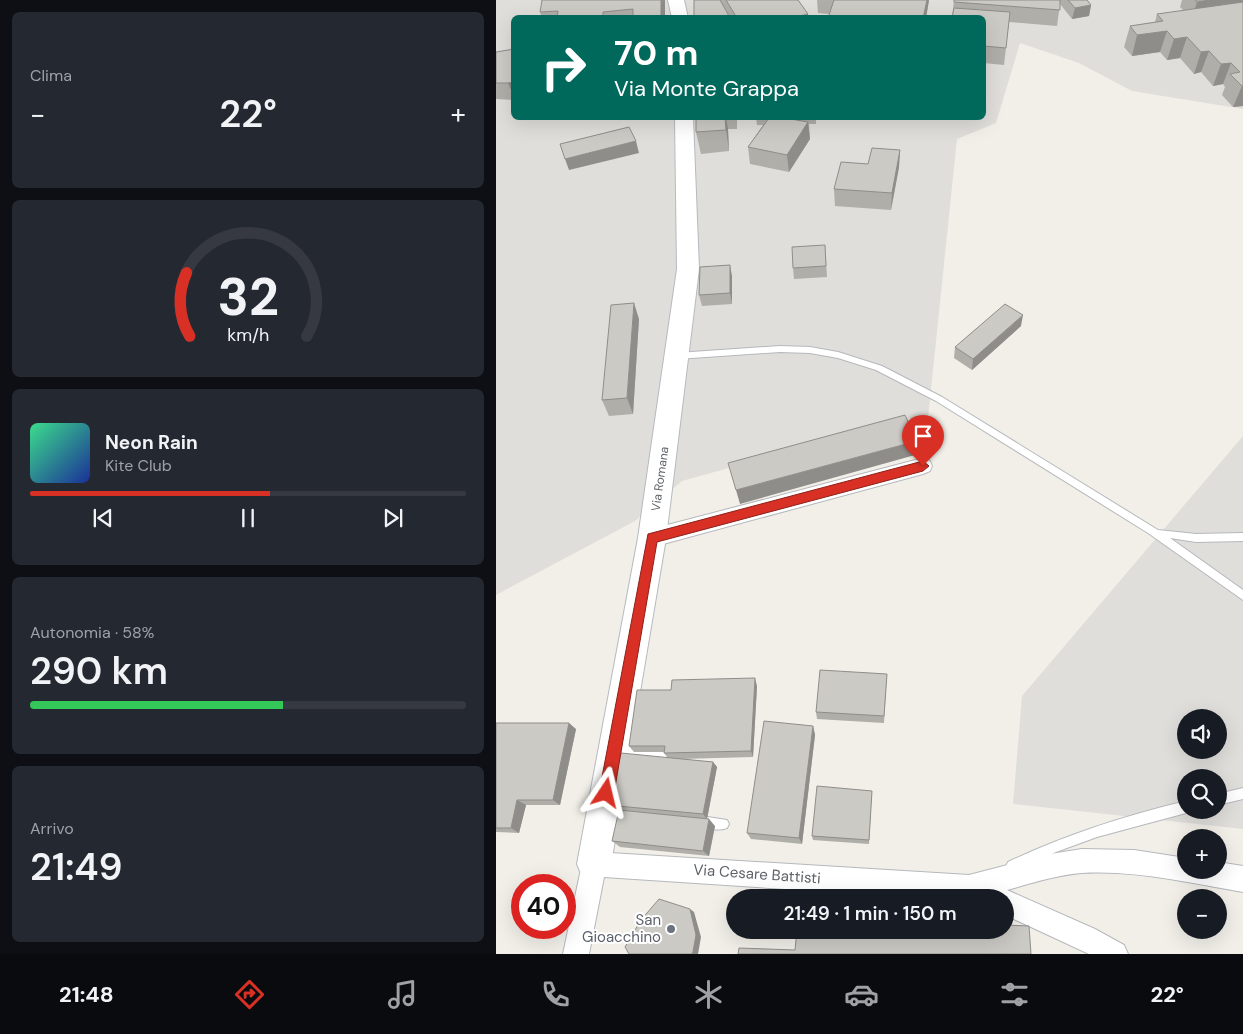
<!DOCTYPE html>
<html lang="it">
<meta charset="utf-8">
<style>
body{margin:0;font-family:"DM Sans",sans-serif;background:#242831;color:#f1f3f6;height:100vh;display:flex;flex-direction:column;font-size:19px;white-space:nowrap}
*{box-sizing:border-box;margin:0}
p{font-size:16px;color:#9ea1a6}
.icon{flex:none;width:28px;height:28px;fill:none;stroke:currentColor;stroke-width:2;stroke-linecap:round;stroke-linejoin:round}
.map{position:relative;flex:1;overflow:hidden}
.details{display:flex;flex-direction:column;gap:12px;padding:12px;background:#0d0f14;width:496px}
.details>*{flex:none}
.guide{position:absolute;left:15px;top:15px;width:475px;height:105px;border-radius:8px;box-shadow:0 5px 20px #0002;background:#00695c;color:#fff;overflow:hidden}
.controls{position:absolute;left:681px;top:709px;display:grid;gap:10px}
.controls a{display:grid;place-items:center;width:50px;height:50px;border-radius:50%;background:#171b24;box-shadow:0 5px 20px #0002;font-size:25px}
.speed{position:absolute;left:15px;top:874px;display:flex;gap:10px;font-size:25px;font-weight:700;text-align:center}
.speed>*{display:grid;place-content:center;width:65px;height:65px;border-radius:50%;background:#171b24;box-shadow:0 5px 20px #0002;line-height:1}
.speed .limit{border:8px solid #d22;background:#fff;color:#111}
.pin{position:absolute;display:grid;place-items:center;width:42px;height:42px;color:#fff;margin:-51px -21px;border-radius:50% 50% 50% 0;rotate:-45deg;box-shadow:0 0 5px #0007}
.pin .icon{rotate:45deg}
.me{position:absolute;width:55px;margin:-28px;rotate:10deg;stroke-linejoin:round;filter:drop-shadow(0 0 4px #0008)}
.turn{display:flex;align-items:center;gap:18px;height:105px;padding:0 20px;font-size:22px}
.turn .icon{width:65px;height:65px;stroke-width:2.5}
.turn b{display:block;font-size:35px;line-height:42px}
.big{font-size:38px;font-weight:600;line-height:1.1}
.details .widget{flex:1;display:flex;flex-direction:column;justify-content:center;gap:8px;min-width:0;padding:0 18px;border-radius:8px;background:#242831}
.details .dial{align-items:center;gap:0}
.dial svg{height:130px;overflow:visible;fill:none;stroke:#363941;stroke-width:7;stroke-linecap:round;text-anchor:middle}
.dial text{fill:#f1f3f6;stroke:none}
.song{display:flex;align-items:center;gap:15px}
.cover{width:60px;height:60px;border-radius:8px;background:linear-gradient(135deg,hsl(150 70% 55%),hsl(230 70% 35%))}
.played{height:5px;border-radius:2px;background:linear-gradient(90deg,#d93025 55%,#363941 55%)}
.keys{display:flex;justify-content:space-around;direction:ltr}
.heat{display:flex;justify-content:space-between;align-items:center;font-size:28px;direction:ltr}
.charge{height:8px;border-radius:4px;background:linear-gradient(90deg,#34c759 58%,#363941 0)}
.trip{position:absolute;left:230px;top:889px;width:288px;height:50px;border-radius:25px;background:#171b24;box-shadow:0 5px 20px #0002;font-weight:600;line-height:50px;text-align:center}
.menu{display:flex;height:80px;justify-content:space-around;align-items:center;background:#090b0e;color:#9ea1a6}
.menu .icon{width:35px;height:35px}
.menu .active{color:#d93025}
.menu b{font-size:22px;color:#f1f3f6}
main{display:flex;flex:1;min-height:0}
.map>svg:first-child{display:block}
.industrial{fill:#e0deda;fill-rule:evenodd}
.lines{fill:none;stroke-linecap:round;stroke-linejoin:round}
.lane-casing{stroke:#b5b8bc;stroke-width:2}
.street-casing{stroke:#b5b8bc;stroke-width:2}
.secondary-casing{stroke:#b6babf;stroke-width:2}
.lane{fill:#fff;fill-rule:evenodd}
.street{fill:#fff;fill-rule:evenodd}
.secondary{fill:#fff;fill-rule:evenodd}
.wall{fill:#afaea9}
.shaded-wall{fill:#8f8d8a}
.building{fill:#cccac5;stroke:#8f8d8a}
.route{fill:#d93025;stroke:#8d1f18}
.worship-dot{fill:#6b7280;stroke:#fff;stroke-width:2}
.labels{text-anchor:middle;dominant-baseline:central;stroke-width:4;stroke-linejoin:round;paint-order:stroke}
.street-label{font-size:12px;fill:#5f6368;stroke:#fff}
.near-street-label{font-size:15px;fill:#5f6368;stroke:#fff}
.near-worship-label{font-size:15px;fill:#5b616d;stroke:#fff;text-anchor:end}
</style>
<main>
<section class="details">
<div class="widget"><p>Clima</p>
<div class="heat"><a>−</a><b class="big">22°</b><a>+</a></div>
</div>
<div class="widget dial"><svg viewBox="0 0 100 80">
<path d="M14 69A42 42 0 1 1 86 69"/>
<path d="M14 69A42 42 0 0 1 12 30" stroke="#d93025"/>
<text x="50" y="56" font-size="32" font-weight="700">32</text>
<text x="50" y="72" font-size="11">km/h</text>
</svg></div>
<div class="widget">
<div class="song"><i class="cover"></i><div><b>Neon Rain</b><p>Kite Club</p></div></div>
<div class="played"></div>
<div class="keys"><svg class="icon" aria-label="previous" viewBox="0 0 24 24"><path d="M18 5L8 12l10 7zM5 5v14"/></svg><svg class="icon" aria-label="pause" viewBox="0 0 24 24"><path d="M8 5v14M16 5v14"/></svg><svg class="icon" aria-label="next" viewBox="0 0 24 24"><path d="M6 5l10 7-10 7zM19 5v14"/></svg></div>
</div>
<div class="widget"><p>Autonomia · 58%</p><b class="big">290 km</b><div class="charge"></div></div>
<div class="widget"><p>Arrivo</p><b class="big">21:49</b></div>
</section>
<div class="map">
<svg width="747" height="954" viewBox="0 0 747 954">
<rect width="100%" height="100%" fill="#f1efe8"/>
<path class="industrial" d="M 0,0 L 747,0 L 747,109 L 636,91 L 583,63 L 524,43 L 500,123 L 461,139 L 427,466 L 414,418 L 186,481 L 139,521 L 0,595 ZM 18,18 L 488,18 L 488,118 L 18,118 Z
M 747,436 L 747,829 L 517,804 L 526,696 ZM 690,718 L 722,718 L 722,750 L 690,750 ZM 690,778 L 722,778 L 722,810 L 690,810 Z"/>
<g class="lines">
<g class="lane-casing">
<path id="lane" d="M 284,346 L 314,347 L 342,352 L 386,366 L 446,397 L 662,530 L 700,534 L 747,533 L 747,541 L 700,542 L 674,538 L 747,590 L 747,600 L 652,533 L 440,401 L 380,370 L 342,358 L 314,353 L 284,352 L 181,359 L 177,356 L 181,353 Z
M 747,788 L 747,799 L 722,805 L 722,794 Z
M 690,801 L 690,810 L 694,810 L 690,813 L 601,837 L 560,852 L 516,872 L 512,870 L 510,866 L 512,862 C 569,835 628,816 690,801 Z
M 205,816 L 231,820 L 233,824 L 231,828 C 223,831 209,829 201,826 L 199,822 L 201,818 Z"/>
</g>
<g class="street-casing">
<path id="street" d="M 427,458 L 434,461 L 436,466 L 434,471 L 427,474 L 156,547 L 149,544 L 146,538 L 149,532 L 156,529 Z
M 138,744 L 170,745 L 178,749 L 182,757 L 178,765 C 164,771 144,770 130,764 L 126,756 L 130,748 Z
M 586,849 L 638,850 L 690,858 L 690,870 L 722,870 L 722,862 L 747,866 L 747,892 C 694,883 640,870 586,873 C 561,875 536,883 511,890 L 599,929 L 628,945 L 632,954 L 593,954 L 509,915 L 509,898 L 498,898 L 500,893 L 484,898 L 425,898 L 108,877 L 93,954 L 67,954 L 86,864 L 89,855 L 98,852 L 473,875 L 554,854 Z"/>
</g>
<g class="secondary-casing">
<path id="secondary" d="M 172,0 L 188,0 L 192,18 L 176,18 Z
M 179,118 L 197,118 L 203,269 L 170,538 L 115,864 L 110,876 L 98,881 L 86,876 L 81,864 L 142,538 L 181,269 Z"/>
</g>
<use href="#lane" class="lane"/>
<use href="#street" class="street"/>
<use href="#secondary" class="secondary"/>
</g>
<path class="wall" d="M 169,0 L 169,18 L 46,18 L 44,12 Z
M 198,0 L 302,0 L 312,14 L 312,18 L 198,18 Z
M 321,0 L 433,0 L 430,18 L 332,18 L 333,14 L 322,13 Z
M 458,0 L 591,0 L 595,5 L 593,16 L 576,19 L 564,4 L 561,26 L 513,22 L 508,65 L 488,63 L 488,18 L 456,18 Z
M 686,0 L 747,0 L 747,106 L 737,107 L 726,95 L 729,87 L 727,84 L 717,86 L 705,72 L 698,74 L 684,58 L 671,60 L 664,52 L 636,56 L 628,47 L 634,26 L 659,22 L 661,14 L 688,11 L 684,7 Z
M 18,49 L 18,100 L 0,99 L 0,52 Z
M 200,118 L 241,118 L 241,129 L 232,129 L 233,151 L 205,154 L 200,132 Z
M 260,118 L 320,118 L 320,124 L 313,124 L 314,139 L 293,172 L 254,164 L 252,147 L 267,125 L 261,125 Z
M 404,150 L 403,167 L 395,210 L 339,206 L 338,189 L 372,164 Z
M 329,245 L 331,277 L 298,279 L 297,268 Z
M 236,276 L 236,304 L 206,306 L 203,295 Z
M 143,319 L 137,414 L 113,416 L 106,400 Z
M 525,326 L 476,370 L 458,358 L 459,347 Z
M 391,674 L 388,723 L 321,719 L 320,712 Z
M 261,686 L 257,757 L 185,759 L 217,762 L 221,767 L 211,819 L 117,810 L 111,805 L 171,757 L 168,753 L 168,752 L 138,752 L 133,746 L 175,690 Z
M 0,723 L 80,729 L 64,805 L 30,805 L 23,833 L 0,832 Z
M 317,726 L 319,735 L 306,844 L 255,839 L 251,833 Z
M 376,791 L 373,844 L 317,840 L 316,836 Z
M 219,826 L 213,856 L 124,847 L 116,841 Z"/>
<path class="shaded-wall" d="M 165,0 L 169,0 L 169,18 L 165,18 Z
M 431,0 L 433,0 L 430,18 L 427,18 Z
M 714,0 L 747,0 L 747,11 L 696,18 L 701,2 Z
M 595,5 L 593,16 L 576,19 L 579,8 Z
M 312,14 L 312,18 L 295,18 Z
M 671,31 L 664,52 L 636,56 L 641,35 Z
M 691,37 L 684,58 L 671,60 L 678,39 Z
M 713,51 L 705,72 L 698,74 L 705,52 Z
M 735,63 L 727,84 L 717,86 L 725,64 Z
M 18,82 L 18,97 L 12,83 Z
M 746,86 L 747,86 L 747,106 L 737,107 Z
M 229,118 L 230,118 L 232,129 L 233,151 L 230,130 Z
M 312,122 L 314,139 L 293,172 L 291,155 Z
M 140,141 L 143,153 L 73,170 L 69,159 Z
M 404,150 L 403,167 L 395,210 L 396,193 Z
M 234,265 L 236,276 L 236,304 L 234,293 Z
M 138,303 L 143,319 L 137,414 L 131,398 Z
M 527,315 L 525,326 L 476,370 L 477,359 Z
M 421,441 L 419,455 L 244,504 L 240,490 Z
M 259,678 L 261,686 L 257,757 L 255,751 Z
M 73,723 L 80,729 L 64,805 L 57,800 Z
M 317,726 L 319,735 L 306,844 L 303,838 Z
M 217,762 L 221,767 L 211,819 L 207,814 Z
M 21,800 L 30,805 L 23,833 L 15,828 Z
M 213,819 L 219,826 L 213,856 L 207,851 Z
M 194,909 L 198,912 L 205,937 L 202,954 L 196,954 Z"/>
<path class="building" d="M 46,0 L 165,0 L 165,18 L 137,18 L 137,9 L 107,12 L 107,18 L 61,18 L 62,11 L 44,12 Z
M 198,0 L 224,0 L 232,14 L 233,18 L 198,18 Z
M 230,0 L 302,0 L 312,14 L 295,18 L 241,18 Z
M 338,0 L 431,0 L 427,18 L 332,18 Z
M 458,0 L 564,0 L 564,10 L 458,2 Z
M 572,0 L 591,0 L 595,5 L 579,8 Z
M 699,0 L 714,0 L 701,2 Z
M 747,2 L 747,86 L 746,86 L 734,74 L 744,72 L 735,63 L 725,64 L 713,51 L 705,52 L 691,37 L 678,39 L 671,31 L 641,35 L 634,26 L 667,21 L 661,14 Z
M 458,8 L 514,12 L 510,48 L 488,46 L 488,18 L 456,18 Z
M 18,49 L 18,82 L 12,83 L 0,83 L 0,52 Z
M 200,118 L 229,118 L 230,130 L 200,132 Z
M 273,118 L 289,118 L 312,122 L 291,155 L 252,147 Z
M 133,127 L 140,141 L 69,159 L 64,144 Z
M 376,148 L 404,150 L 396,193 L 338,189 L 345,162 L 372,164 Z
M 329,245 L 330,266 L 297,268 L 296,247 Z
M 234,265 L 234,293 L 203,295 L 204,267 Z
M 138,303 L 131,398 L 106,400 L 115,305 Z
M 509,304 L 527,315 L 477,359 L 459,347 Z
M 409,415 L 421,441 L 240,490 L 232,463 Z
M 324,670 L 391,674 L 388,716 L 320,712 Z
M 259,678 L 255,751 L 168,753 L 169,746 L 133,746 L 141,690 L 175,690 L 176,680 Z
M 268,721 L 317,726 L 303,838 L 251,833 Z
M 0,723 L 73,723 L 57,800 L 21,800 L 15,828 L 0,828 Z
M 125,753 L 217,762 L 207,814 L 111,805 Z
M 321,786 L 376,791 L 373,840 L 316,836 Z
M 123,810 L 213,819 L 207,851 L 116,841 Z
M 163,899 L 194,909 L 200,935 L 197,952 L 196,954 L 133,954 L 129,947 L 145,920 Z
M 509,925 L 533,926 L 535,954 L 242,954 L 243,948 L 299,950 L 301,930 L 509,930 Z"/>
<path class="route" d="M 427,461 L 433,466 L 427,471 L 161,542 L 118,793 L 116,798 L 110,800 L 105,798 L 103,793 L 152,534 Z"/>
<circle class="worship-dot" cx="175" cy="929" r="5"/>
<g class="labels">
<g class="street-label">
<text transform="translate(164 479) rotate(-82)">Via Romana</text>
</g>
<g class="near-street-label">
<text transform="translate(261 874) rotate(4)">Via Cesare Battisti</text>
</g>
<g class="near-worship-label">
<text x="165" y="920">San<tspan x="165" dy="17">Gioacchino</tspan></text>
</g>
</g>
</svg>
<div class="controls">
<a><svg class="icon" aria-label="sound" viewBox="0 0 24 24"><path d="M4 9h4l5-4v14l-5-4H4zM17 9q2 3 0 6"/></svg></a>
<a><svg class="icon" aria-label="search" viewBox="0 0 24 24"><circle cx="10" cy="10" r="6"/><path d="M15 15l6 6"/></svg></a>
<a>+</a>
<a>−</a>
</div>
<div class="speed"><div class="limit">40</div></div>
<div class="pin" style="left:427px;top:466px;background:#d93025"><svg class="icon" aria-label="arrive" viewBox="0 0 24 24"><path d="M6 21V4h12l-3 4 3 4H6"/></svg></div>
<svg class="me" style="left:110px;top:793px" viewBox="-20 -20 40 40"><path d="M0-17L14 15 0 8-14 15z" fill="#d93025" stroke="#fff" stroke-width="4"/></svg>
<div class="trip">21:49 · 1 min · 150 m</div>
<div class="guide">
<div class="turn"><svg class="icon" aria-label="right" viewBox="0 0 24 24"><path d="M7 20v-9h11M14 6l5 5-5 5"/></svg><div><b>70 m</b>Via Monte Grappa</div></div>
</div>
</div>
</main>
<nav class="menu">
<b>21:48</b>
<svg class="icon active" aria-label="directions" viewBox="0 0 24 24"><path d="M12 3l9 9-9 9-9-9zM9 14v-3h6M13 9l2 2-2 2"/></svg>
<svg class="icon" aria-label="music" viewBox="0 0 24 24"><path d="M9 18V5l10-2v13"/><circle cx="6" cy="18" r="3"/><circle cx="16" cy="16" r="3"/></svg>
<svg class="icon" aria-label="phone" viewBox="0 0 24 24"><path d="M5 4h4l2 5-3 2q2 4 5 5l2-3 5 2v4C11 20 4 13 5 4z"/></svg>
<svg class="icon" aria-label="climate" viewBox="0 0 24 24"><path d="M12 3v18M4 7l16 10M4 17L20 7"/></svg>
<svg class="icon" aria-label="car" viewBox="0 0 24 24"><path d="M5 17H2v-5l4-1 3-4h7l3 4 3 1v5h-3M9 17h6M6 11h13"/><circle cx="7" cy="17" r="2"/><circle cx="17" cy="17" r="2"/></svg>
<svg class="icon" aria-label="filters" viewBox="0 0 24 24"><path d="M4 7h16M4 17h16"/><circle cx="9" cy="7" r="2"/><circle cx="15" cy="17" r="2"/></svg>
<b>22°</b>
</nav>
